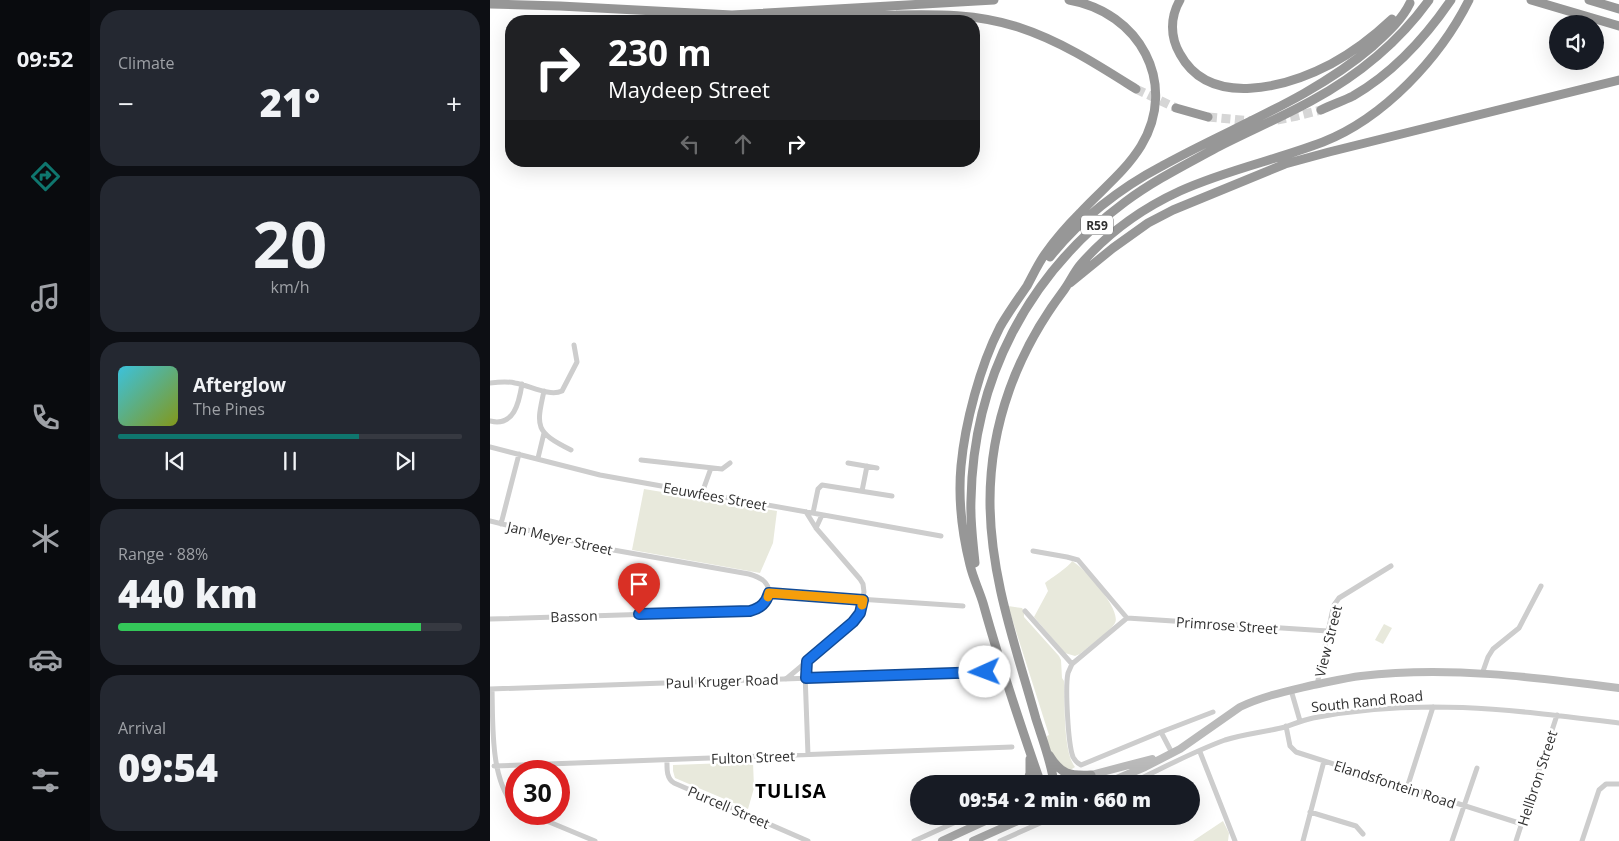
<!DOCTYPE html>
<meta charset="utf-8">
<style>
body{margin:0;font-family:"Open Sans",sans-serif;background:#242831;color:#f1f3f6;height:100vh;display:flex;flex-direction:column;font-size:19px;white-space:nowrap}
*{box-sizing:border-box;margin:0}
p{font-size:16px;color:#9ea1a6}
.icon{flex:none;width:28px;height:28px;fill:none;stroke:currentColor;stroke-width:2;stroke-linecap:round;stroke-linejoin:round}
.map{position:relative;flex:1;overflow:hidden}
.sheet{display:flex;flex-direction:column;gap:10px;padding:10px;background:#0d0f14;width:400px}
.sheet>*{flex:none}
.banner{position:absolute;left:15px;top:15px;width:475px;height:152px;border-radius:20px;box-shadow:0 5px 20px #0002;background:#202124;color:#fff;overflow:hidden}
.fabs{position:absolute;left:1059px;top:15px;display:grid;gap:10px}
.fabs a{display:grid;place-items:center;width:55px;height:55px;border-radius:50%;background:#171b24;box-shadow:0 5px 20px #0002;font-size:25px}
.speed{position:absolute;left:15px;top:760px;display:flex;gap:10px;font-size:25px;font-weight:700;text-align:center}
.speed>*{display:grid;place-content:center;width:65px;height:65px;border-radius:50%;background:#171b24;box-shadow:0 5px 20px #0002;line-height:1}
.speed .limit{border:8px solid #d22;background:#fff;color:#111}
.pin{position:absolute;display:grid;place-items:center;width:42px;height:42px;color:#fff;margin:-51px -21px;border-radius:50% 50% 50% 0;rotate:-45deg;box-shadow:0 0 5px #0007}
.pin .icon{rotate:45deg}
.me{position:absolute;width:55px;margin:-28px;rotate:268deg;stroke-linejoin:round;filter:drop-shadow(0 0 4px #0008)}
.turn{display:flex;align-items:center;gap:18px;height:105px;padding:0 20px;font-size:22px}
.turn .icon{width:65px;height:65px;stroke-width:2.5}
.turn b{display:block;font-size:35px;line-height:42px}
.lanes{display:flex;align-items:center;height:48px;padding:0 20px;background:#0003;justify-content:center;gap:25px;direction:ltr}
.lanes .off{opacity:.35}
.big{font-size:38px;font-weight:800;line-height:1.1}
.sheet .tile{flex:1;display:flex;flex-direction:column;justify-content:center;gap:8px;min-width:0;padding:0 18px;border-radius:20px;background:#242831}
.sheet .dial{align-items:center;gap:0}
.dial b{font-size:65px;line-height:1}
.song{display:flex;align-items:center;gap:15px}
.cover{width:60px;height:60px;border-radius:8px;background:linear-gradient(135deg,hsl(190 70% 55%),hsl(70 70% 35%))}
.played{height:5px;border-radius:2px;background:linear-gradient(90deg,#0f766e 70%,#363941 70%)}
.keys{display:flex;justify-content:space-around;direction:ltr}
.heat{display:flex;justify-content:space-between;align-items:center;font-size:28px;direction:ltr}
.charge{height:8px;border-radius:4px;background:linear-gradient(90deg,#34c759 88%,#363941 0)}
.trip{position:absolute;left:420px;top:775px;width:290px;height:50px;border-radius:25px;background:#171b24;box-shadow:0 5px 20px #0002;font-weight:800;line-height:50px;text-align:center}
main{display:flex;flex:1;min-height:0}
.menu{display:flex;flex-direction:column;width:90px;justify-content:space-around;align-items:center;background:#090b0e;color:#9ea1a6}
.menu .icon{width:35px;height:35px}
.menu .selected{color:#0f766e}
.menu b{font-size:22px;color:#f1f3f6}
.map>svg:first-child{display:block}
.green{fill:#e8e9dc}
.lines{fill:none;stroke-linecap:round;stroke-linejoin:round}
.motorway-tunnel{stroke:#d6d6d6;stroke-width:9;stroke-dasharray:9 4.5;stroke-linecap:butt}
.minor{stroke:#cdcdcd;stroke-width:5}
.secondary{stroke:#bababa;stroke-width:8}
.primary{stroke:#a8a8a8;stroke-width:8}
.motorway{stroke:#979797;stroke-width:9}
.route-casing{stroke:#114b97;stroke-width:12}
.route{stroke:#1a73e8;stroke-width:9}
.slow{stroke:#f59e0b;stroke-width:9}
.labels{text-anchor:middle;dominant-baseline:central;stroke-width:5;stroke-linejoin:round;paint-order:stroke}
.shield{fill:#fff;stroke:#6e6e6e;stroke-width:1}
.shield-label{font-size:12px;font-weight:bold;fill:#303030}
.street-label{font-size:14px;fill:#303030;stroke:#fff}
.district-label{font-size:19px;font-weight:bold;letter-spacing:1px;fill:#000;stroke:#fff}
</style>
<main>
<nav class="menu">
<b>09:52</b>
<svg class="icon selected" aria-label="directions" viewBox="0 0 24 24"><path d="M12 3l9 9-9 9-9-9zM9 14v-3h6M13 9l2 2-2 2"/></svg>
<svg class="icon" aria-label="music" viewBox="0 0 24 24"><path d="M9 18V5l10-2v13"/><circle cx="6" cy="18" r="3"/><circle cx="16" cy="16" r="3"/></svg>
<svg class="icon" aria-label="phone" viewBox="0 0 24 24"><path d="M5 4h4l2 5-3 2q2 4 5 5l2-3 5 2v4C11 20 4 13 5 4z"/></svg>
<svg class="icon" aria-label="climate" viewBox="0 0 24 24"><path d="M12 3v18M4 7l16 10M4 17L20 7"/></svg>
<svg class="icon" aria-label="car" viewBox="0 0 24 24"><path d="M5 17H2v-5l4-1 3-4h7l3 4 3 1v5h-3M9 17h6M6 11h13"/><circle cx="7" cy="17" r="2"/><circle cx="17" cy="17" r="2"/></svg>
<svg class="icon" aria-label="filters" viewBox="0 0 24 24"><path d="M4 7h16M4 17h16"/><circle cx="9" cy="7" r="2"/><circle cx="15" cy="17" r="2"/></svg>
</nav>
<section class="sheet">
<div class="tile"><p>Climate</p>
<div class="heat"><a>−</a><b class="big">21°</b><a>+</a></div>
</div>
<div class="tile dial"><b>20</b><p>km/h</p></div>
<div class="tile">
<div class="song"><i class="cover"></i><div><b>Afterglow</b><p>The Pines</p></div></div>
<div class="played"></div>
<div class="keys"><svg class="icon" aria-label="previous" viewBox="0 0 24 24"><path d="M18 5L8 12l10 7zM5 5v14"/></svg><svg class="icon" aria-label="pause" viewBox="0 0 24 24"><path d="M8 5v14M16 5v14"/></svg><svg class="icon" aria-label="next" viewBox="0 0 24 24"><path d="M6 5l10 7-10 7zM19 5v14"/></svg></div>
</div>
<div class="tile"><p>Range · 88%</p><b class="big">440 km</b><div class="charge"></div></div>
<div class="tile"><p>Arrival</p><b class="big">09:54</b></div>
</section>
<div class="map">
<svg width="1129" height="841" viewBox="0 0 1129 841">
<rect width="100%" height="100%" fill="#fff"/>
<path class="green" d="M 154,489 L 287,511 L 283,543 L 270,573 L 142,550 Z
M 582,561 C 594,567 632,610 625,623 C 621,631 598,647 590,654 L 585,656 L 575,653 L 544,617 L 558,591 L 555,583 C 561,578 579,567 582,561 Z
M 518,606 L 532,608 L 534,611 L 534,617 L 569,656 L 571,660 L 572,678 L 574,681 C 575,702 573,752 585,767 L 577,772 C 563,760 559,755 557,736 L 559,735 Z
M 894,624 L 902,628 L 893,644 L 885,640 Z
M 263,762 L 264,788 L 258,809 L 185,778 L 183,771 L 183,765 Z
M 733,821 L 739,833 L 738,841 L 703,841 Z"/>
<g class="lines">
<path class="motorway-tunnel" d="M 646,89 L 686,108
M 718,117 L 762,121
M 787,120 L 807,116 L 831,110"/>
<path class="minor" d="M 0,383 C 8,382 17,381 25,383 C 39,385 59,397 72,391 L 87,362 L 84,345
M 54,391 C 46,427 45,432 81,450
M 0,421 C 24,427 29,403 32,384
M 0,447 L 110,475 L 451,536
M 48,458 L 54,433
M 151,460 L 232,469 L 240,463
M 358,463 L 387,468
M 372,491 L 377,466
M 212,493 L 221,468
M 323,513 L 328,489 L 332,485 L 402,496
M 0,521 L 112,548 L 259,574 C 269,577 279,581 279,593
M 11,524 L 29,454
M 326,528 L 332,515
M 543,551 L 577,557 L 588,560 L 637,618
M 279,593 L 473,606
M 535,611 L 582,664
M 0,619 L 260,611 C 271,608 276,603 279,593
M 317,661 L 315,673 L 318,755
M 992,674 L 998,657 L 1003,649 L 1029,628 L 1051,586
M 296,679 L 363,623 L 370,613 L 371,607 L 374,592 L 373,584 L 370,579 L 326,528 L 316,512
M 827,685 L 842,613 L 844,605 L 849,598 L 901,566
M 0,689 L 495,672
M 2,689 C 3,724 0,783 26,807
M 801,690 L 810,721
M 723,712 L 671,732 L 591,765 C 587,763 585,761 583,757 C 578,744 575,687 578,673 L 582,664 L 637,618 L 838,631
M 796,726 L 800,746 L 806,752 L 1032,824
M 671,732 L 682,753
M 710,752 L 745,841
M 177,760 C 177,768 176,778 184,783 L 318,841
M 4,766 L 522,747
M 639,784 C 671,769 702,752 735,740 C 754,734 775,732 795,727 C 804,724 813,720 823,718 C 928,697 1025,710 1129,723
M 917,788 L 943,707
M 820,812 L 866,826 L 873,834
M 40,814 L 105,841
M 424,841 L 479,816
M 510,841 L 566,816
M 813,841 L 834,761
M 962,841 L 987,768
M 1026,841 L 1067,715
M 1092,841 L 1109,790 L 1116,784 L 1129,784"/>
<path class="secondary" d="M 582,784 L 601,775 L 662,759
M 615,784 L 655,767 L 690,749 L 750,707 C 773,696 798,691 823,685 C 839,682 855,678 871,676 C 957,666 1044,677 1129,688"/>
<path class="primary" d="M 452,841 L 506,816
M 483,841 L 539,816"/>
<path class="motorway" d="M 690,0 C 680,17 680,37 690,54 C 720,109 797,87 841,64 C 863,52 884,36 902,19
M 1041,0 L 1129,26
M 1099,0 L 1129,9
M 0,4 L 70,6 L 242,15 L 504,0
M 311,16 C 343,16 375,15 406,15 C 447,14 488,14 528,27 C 571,41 608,65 646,89
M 686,108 L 718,117
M 831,110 C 841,105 853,101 863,96 C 903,73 935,38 961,0
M 560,257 C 589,220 630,188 672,166 C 742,127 821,99 883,46 C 896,34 912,20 920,3
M 580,283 L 623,248 L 658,223 L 683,210 L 795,164 L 839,152 L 1129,80
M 485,563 C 483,542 480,521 481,500 C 483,379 538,274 635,202 C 663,181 695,165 726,148 C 757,132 790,118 821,101 C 867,76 908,43 939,0
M 559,755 C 571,775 580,776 601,775
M 537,784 L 540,773 L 540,759
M 551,784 C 530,724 510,664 493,603 C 489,590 483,578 480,565 C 472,533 468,499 471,466 C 475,423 490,366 510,327 C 518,313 528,299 537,286 C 543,275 548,264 555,254 C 565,240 577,226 590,213 C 610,191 635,172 651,146 C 689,83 649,12 579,0
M 564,784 C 562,764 552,738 546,719 C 526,647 500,577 500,501 C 500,424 527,352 574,290 C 580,282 584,272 591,264 C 618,233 653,208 690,191 C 736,170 786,160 833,142 C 894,118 950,58 979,0"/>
</g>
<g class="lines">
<g class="route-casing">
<path id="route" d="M 149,614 L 260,611 C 271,608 276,603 279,593 L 373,600 L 370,613 L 363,622 L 317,661 L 316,678 L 495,672"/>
</g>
<use href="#route" class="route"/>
<path class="slow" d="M 278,597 L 279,593 L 373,600 L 372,605"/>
</g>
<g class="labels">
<rect class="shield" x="591" y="215.5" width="32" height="19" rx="4"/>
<g class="shield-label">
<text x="607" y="225">R59</text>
</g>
<g class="street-label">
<text transform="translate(225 496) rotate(10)">Eeuwfees Street</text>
<text transform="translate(70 538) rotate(13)">Jan Meyer Street</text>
<text transform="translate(84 616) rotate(-2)">Basson</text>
<text transform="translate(737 625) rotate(4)">Primrose Street</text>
<text transform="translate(838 641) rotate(-76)">View Street</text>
<text transform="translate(232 681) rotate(-2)">Paul Kruger Road</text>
<text transform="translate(877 701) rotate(-6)">South Rand Road</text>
<text transform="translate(263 757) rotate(-2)">Fulton Street</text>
<text transform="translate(1047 778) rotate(-72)">Hellbron Street</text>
<text transform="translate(905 784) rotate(18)">Elandsfontein Road</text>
<text transform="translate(239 807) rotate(23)">Purcell Street</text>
</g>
<g class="district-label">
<text x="301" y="791">TULISA</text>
</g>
</g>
</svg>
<div class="fabs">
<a><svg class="icon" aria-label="sound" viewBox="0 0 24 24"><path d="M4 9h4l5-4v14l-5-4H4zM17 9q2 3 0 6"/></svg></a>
</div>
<div class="speed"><div class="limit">30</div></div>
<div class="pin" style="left:149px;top:614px;background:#d93025"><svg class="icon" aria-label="arrive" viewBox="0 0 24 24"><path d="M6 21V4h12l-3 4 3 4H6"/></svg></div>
<svg class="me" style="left:495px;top:672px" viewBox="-20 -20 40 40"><circle r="19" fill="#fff"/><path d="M0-13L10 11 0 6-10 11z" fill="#1a73e8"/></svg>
<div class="trip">09:54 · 2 min · 660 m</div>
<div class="banner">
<div class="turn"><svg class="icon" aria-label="right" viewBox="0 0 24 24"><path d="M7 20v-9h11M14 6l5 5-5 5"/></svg><div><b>230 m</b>Maydeep Street</div></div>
<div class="lanes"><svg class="icon off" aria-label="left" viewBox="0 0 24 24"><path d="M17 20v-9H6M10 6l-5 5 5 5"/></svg><svg class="icon off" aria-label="ahead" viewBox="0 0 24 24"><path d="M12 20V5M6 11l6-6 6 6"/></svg><svg class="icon" aria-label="right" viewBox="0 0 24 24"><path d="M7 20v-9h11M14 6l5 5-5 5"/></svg></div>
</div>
</div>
</main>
